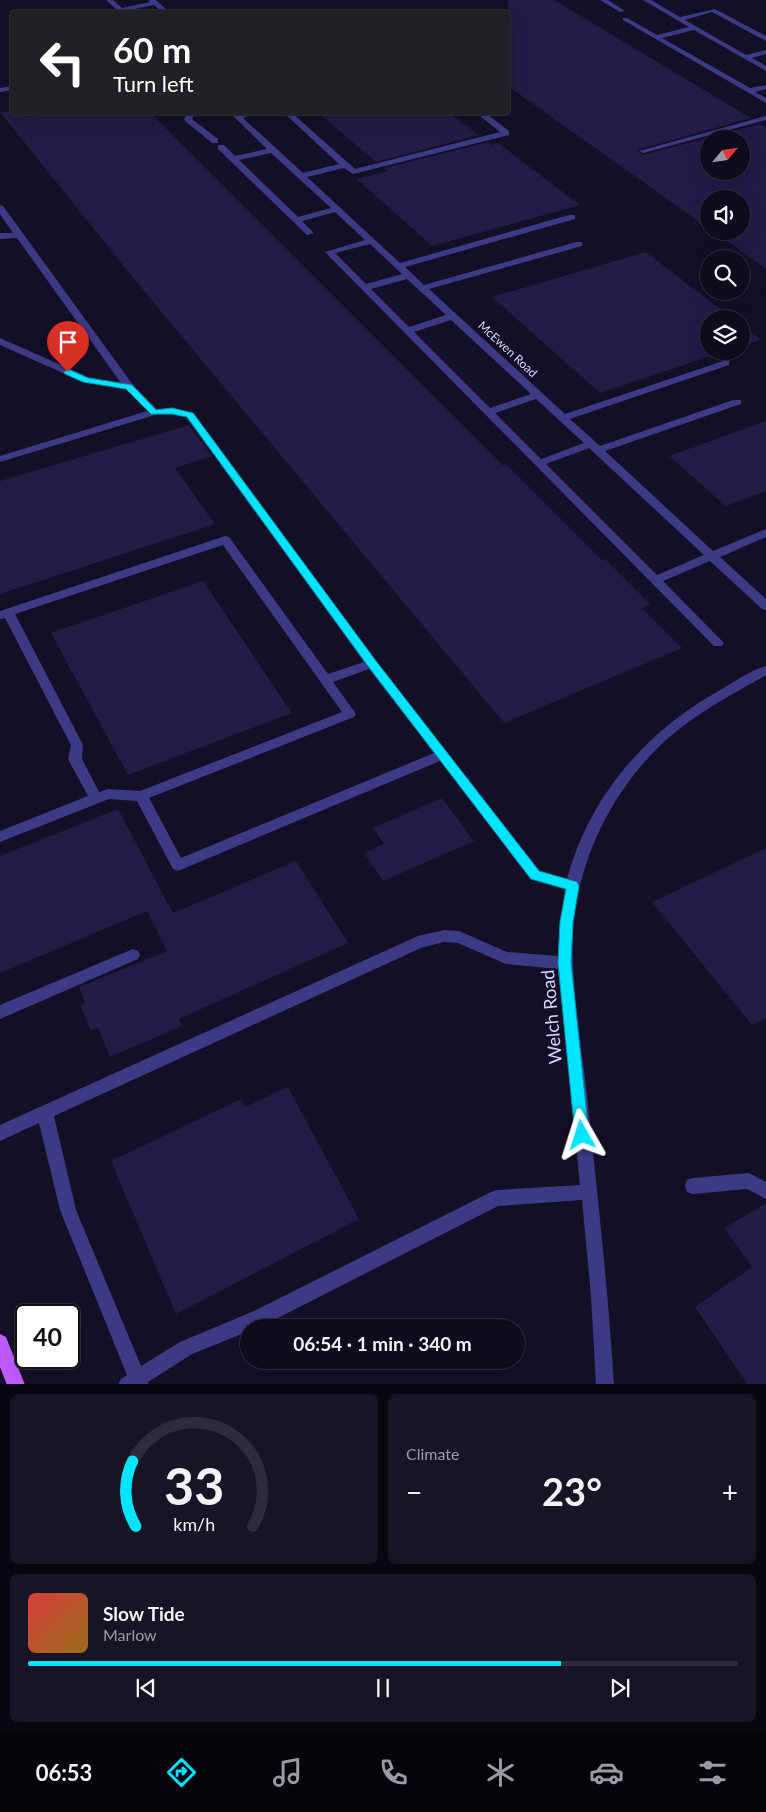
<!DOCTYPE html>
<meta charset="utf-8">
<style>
body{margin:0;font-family:Lato,sans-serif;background:#171425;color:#f1f3f6;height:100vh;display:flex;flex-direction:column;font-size:19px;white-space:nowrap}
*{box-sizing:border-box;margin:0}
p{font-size:16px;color:#9b9ba3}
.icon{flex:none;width:28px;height:28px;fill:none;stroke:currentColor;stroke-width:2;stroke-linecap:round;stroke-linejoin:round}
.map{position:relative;height:1384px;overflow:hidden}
.drawer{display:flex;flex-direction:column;gap:10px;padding:10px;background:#08060f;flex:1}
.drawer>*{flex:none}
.top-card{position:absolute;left:10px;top:10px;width:500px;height:105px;border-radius:5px;box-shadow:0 5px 20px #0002,0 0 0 1px #2e2b3b;background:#202124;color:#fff;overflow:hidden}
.needle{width:32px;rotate:61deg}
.tools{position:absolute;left:700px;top:130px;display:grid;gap:10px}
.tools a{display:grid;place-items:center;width:50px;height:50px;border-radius:50%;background:#0e0b1c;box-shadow:0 5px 20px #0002,0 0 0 1px #2e2b3b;font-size:25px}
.speed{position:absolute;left:15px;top:1304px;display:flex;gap:10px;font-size:25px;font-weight:700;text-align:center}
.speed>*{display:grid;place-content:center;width:65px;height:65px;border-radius:50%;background:#0e0b1c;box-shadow:0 5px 20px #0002,0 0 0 1px #2e2b3b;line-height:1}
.speed .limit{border:2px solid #111;border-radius:8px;background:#fff;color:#111}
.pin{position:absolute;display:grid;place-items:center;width:42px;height:42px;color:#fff;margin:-51px -21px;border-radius:50% 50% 50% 0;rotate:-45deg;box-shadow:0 0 5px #0007}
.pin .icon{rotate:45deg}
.me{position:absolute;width:55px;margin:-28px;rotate:354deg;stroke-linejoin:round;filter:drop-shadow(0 0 4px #0008)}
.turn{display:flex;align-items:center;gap:18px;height:105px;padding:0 20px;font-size:22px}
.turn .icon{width:65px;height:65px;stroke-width:2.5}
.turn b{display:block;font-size:35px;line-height:42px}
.big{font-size:38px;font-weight:700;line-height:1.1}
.drawer .widget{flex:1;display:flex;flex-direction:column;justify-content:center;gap:8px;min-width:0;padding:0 18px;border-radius:8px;background:#171425}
.drawer .dial{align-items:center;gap:0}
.dial svg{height:130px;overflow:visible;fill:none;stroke:#2e2b3b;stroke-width:7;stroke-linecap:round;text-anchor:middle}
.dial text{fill:#f1f3f6;stroke:none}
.song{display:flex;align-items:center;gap:15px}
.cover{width:60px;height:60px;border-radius:8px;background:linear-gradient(135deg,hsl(0 70% 55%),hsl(40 70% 35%))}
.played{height:5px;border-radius:2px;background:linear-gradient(90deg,#00e5ff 75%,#2e2b3b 75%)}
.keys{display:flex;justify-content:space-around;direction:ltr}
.heat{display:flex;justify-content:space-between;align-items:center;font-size:28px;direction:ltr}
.drawer .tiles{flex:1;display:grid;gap:10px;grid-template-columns:1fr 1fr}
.widget:last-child{grid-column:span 2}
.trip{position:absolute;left:240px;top:1319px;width:285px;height:50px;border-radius:25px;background:#0e0b1c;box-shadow:0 5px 20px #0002,0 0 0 1px #2e2b3b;font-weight:700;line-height:50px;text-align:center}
.dock{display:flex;height:80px;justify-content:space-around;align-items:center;background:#06040b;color:#9b9ba3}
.dock .icon{width:35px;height:35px}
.dock .active{color:#00e5ff}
.dock b{font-size:22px;color:#f1f3f6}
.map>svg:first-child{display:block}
.building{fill:#241b47;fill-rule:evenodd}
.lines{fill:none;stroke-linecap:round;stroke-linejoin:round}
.minor{fill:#3d3a85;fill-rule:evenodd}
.major{fill:#c25bff;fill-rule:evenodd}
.route{fill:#00e5ff;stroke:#0095a6}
.labels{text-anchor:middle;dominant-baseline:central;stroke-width:5;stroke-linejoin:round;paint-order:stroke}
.far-street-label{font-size:12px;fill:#d9d4ff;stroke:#130f26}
.near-street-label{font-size:18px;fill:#d9d4ff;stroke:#130f26}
</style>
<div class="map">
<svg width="766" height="1385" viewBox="0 0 766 1385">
<rect width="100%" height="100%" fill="#130f26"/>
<path class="building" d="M 508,0 L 554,0 L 751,118 L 637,150 L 642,155 L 760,124 L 766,127 L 766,269 L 713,231 L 741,231 L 741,199 L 709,199 L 709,229 L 508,86 ZM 709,139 L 741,139 L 741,171 L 709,171 Z
M 0,112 L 150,112 L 502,465 L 506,464 L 602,560 L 605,559 L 650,604 L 642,608 L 682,648 L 504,723 L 139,285 Z
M 317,112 L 448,112 L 479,135 L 376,162 Z
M 488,142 L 491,145 L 498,143 L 580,205 L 432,246 L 357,179 L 388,171 L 384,168 Z
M 646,252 L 733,319 L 709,319 L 709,351 L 725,351 L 600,393 L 492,297 Z
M 741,325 L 761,340 L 741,346 Z
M 766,421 L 766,491 L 726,506 L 669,456 Z
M 189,425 L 212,456 L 175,468 L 215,524 L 0,594 L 0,481 Z
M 203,581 L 292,713 L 128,775 L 51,633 Z
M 442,798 L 474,841 L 383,881 L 364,853 L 384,844 L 373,828 Z
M 118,809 L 173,913 L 296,861 L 348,943 L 179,1019 L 182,1026 L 110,1057 L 98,1028 L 91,1031 L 80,1005 L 85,1002 L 79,987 L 167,951 L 147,911 L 0,973 L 0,856 Z
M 766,848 L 766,1018 L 752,1025 L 652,902 Z
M 288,1087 L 359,1219 L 176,1314 L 111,1161 L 241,1099 L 245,1107 Z
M 766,1203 L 766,1385 L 748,1385 L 695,1307 L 752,1267 L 724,1228 Z"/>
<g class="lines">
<path class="minor" d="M 106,0 L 113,0 L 122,8 L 150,2 L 149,0 L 156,0 L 169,12 L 162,12 L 154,5 L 119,12 Z
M 600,0 L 608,0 L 625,11 L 620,12 Z
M 643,0 L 651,0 L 680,17 L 715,9 L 766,36 L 766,41 L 764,40 L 712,12 L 685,20 L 746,55 L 766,50 L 766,54 L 752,58 L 766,66 L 766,71 L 694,30 L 662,38 L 750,88 L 766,85 L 766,89 L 755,92 L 766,98 L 766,103 L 623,20 L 623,18 L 627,18 L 657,35 L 689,27 Z
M 12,86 L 12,90 L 0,92 L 0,88 Z
M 189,112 L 196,112 L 192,119 L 218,139 L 218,143 L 212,143 L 185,121 L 184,119 Z
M 229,112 L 258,112 L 243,118 L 303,173 L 339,164 L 283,112 L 291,112 L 355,169 L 500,132 L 475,112 L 484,112 L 509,131 L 509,135 L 353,174 L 344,168 L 307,177 L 400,263 L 569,215 L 575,215 L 575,219 L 405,267 L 424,285 L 576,242 L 582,242 L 582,246 L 429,289 L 565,414 L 723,361 L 729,361 L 729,365 L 570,419 L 600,446 L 733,400 L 741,400 L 741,404 L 605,451 L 713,551 L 766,529 L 766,537 L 720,557 L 766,599 L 766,610 L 762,609 L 710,561 L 663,581 L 724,643 L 722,646 L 714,646 L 325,252 L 365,240 L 335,212 L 302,221 L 314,233 L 307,235 L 218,149 L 218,145 L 224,145 L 235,156 L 267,149 ZM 271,153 L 331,208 L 298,217 L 239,160 ZM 370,244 L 402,274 L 366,284 L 335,253 ZM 407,279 L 446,315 L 409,327 L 371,289 ZM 451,320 L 531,394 L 490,408 L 414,332 ZM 536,399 L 584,443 L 541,459 L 495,413 ZM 589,448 L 704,555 L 657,575 L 546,464 Z
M 766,116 L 766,120 L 643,153 L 639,151 Z
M 0,205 L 3,206 L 133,385 L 157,409 L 172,408 L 194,413 L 376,661 L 540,871 L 567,879 C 590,795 647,730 722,689 C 736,681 751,670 766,666 L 766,675 C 731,695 696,713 666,740 C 604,797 568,880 573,964 C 575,1008 582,1052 587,1095 C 597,1191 608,1288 614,1385 L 596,1385 L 591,1296 L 582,1200 L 498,1206 L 266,1324 L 258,1328 L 249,1328 L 249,1331 L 192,1354 L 148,1382 L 149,1385 L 118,1385 L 121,1379 L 127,1375 L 60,1210 L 39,1123 L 0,1141 L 0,1125 L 418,936 L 444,930 L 459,931 L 507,952 L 558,956 L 565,889 L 530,879 L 440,761 L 178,871 L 173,869 L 137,801 L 109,799 L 0,842 L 0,831 L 88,796 L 68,759 L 71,745 L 5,618 L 0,619 L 0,611 L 225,536 L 229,537 L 328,674 L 364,662 L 186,417 L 172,414 L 155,415 L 0,462 L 0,456 L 147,411 L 126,389 L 83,382 L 0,345 L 0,338 L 88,377 L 121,383 L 17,238 L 0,239 L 0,233 L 13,233 L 0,214 ZM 223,545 L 342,712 L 140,791 L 108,789 L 99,792 L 82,759 L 83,745 L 15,614 ZM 369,669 L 434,753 L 181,858 L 149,798 L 354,717 L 356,714 L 354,711 L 333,682 ZM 444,942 L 458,943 L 506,964 L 558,969 L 580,1185 L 497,1190 L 491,1192 L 254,1311 L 180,1342 L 141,1366 L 76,1210 L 54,1116 L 421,948 Z
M 133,949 L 138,951 L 140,955 L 138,959 L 0,1019 L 0,1005 Z
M 749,1173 L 766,1182 L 766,1199 L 747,1189 L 693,1194 L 687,1192 L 685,1186 L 687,1180 L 693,1178 Z"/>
<path class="major" d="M 0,1334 L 6,1337 L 25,1385 L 7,1385 L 0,1367 Z"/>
</g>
<path class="route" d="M 68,369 L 88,378 L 132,385 L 156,410 L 172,408 L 193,413 L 376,661 L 539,871 L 577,882 L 579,886 L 573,922 L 571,963 L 589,1135 L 587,1140 L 582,1142 L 577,1140 L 575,1135 L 558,963 L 560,922 L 566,889 L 531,879 L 368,666 L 187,417 L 172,414 L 151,414 L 126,389 L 83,382 L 65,374 L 64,372 Z"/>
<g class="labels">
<g class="far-street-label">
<text transform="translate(508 349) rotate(43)">McEwen Road</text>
</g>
<g class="near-street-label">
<text transform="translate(551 1017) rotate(-95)">Welch Road</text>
</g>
</g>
</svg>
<div class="tools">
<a><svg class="needle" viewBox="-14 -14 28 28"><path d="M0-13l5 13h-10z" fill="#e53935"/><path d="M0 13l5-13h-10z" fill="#9b9ba3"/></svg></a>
<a><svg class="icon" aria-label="sound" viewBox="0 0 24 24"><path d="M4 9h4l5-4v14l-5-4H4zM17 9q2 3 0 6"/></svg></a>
<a><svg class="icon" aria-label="search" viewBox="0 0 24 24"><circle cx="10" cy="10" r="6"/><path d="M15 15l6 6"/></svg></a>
<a><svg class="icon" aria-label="layers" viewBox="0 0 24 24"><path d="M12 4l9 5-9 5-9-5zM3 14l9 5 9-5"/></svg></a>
</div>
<div class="speed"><div class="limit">40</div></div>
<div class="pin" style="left:68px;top:372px;background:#d93025"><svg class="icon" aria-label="arrive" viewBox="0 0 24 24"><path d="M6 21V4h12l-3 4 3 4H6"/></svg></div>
<svg class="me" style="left:582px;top:1135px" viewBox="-20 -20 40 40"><path d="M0-17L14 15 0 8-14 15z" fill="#00e5ff" stroke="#fff" stroke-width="4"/></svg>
<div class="trip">06:54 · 1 min · 340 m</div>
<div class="top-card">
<div class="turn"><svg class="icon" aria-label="left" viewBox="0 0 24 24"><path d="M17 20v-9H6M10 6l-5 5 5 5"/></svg><div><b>60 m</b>Turn left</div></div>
</div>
</div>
<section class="drawer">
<div class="tiles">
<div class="widget dial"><svg viewBox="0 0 100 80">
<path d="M14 69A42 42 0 1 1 86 69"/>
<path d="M14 69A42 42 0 0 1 12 29" stroke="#00e5ff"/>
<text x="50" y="56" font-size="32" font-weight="700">33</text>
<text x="50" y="72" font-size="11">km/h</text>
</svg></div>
<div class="widget"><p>Climate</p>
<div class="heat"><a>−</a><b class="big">23°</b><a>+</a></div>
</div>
<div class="widget">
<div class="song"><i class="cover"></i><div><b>Slow Tide</b><p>Marlow</p></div></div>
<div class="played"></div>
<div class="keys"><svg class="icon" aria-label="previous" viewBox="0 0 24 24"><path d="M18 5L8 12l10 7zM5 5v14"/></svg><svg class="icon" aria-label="pause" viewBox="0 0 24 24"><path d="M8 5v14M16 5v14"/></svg><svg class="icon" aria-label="next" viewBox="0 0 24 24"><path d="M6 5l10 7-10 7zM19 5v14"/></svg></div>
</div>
</div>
</section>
<nav class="dock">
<b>06:53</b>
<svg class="icon active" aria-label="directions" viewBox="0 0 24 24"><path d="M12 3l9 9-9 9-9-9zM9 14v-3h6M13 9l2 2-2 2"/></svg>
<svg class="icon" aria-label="music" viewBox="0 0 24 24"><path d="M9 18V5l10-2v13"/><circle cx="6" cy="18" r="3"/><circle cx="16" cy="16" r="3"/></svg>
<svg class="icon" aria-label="phone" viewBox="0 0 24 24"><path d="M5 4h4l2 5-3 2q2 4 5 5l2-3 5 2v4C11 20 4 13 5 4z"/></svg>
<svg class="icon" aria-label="climate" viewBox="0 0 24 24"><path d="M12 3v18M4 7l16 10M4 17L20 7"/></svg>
<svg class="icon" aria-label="car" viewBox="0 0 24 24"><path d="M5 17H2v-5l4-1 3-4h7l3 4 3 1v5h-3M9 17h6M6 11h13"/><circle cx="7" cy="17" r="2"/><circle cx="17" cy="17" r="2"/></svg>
<svg class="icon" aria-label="filters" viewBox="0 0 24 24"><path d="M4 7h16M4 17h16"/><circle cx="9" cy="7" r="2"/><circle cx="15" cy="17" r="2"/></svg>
</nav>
